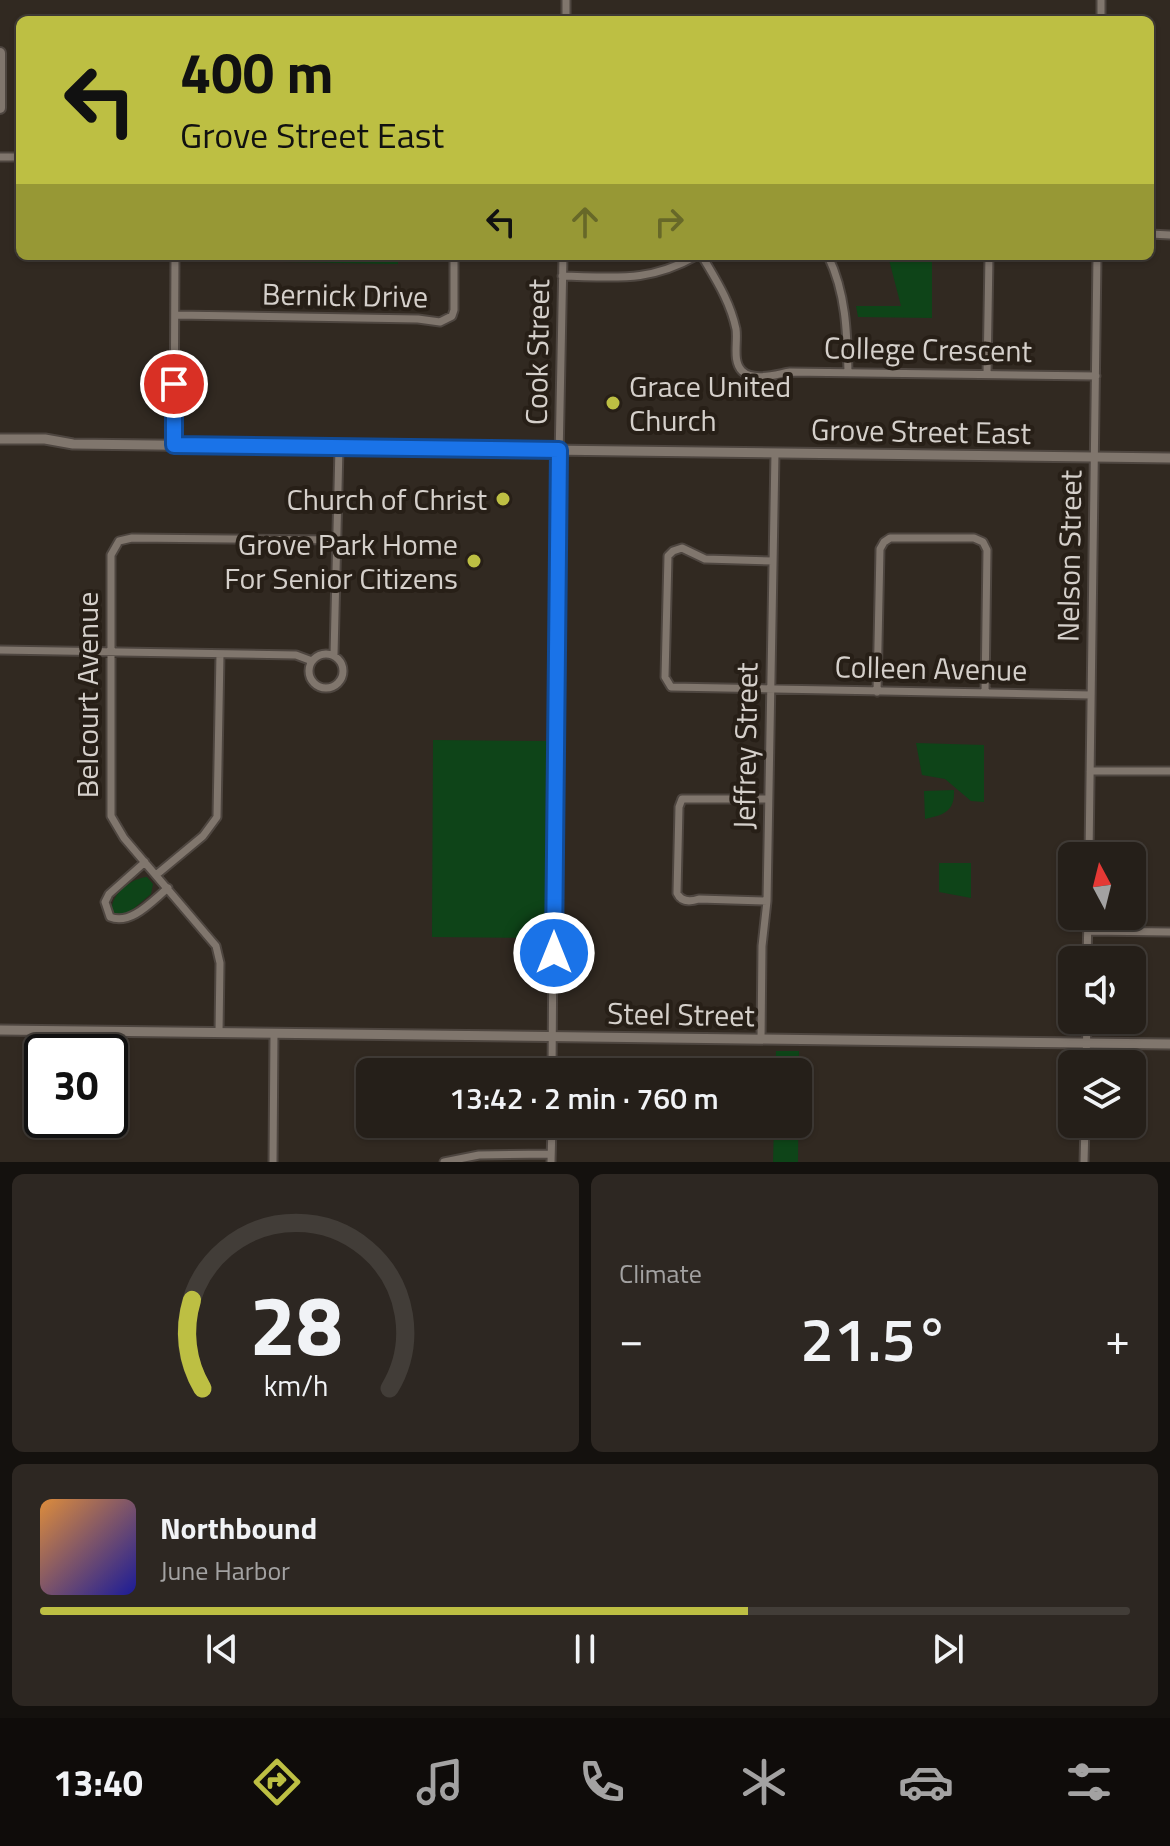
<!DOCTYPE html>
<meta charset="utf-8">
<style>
body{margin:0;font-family:"Titillium Web",sans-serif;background:#2d2722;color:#f1f3f6;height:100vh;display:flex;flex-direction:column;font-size:30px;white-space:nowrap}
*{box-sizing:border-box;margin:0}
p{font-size:26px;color:#a3a2a2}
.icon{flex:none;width:44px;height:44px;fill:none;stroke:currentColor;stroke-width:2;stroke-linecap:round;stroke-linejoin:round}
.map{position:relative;height:1162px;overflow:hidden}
.drawer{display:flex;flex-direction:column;gap:12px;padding:12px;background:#14110e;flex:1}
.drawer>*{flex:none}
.banner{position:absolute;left:16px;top:16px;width:1138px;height:244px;border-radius:12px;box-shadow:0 2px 6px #0004,0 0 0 2px #423d38;background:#bdbf43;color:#111;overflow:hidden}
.needle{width:52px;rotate:353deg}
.fabs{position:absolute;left:1058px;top:842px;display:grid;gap:16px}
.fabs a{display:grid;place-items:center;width:88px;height:88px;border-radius:12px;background:#251f19;box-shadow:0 2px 6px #0004,0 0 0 2px #423d38;font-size:40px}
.speed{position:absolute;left:24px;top:1034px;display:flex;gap:16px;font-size:40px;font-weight:700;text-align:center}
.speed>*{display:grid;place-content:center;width:104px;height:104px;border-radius:50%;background:#251f19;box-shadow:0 2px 6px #0004,0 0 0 2px #423d38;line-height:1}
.speed .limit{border:4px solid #111;border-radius:12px;background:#fff;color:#111}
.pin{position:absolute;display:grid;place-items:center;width:68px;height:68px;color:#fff;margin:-34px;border:4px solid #fff;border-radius:50%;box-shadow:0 2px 8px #0007}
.me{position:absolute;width:88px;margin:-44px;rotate:0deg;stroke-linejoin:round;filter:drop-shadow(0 0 6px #0008)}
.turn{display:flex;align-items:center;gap:28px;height:168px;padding:0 32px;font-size:36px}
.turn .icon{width:104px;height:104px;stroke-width:2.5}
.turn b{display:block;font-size:56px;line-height:68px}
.lanes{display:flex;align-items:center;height:76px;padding:0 32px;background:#0003;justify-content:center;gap:40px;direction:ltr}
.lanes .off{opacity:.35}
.big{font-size:60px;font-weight:600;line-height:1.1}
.drawer .tile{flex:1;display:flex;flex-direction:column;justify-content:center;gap:12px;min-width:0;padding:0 28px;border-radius:12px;background:#2d2722}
.drawer .dial{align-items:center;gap:0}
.dial svg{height:208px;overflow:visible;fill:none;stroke:#423d38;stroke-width:7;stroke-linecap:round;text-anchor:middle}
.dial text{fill:#f1f3f6;stroke:none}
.song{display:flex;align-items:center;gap:24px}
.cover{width:96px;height:96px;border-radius:12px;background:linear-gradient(135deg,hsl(30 70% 55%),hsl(240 70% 35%))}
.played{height:8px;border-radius:4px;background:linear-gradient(90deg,#bdbf43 65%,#423d38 65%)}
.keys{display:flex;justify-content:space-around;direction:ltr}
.heat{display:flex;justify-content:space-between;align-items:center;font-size:44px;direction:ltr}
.drawer .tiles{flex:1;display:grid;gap:12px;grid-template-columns:1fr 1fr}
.tile:last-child{grid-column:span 2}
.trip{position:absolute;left:356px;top:1058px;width:456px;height:80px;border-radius:12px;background:#251f19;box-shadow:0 2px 6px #0004,0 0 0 2px #423d38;font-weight:600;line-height:80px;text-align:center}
.dock{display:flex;height:128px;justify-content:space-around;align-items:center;background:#0f0c0a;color:#a3a2a2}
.dock .icon{width:56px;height:56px}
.dock .active{color:#bdbf43}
.dock b{font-size:36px;color:#f1f3f6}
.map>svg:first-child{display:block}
.green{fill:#0e4418}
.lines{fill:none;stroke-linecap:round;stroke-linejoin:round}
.minor-casing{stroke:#4e4640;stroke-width:11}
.tertiary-casing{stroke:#4e4640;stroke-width:13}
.secondary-casing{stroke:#4e4640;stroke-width:14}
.minor{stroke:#80766d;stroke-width:7}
.tertiary{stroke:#80766d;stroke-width:9}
.secondary{stroke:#80766d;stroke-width:10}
.route-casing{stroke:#114b97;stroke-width:20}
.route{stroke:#1a73e8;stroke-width:14}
.poi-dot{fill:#bdbf43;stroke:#271f17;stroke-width:3}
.labels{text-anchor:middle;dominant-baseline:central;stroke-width:8;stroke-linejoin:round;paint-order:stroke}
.street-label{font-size:30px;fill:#d5d0cb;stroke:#271f17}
.poi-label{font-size:30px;fill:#d5d0cb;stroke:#271f17;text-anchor:end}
</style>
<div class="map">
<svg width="1170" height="1162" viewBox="0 0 1170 1162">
<rect width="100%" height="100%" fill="#312921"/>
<path class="green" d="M 228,256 L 398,256 L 398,264 L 228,261 Z
M 888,256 L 932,256 L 932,318 L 858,317 L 856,306 L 901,306 Z
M 433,740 L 546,741 L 545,938 L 432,937 Z
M 916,743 L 984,745 L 984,802 L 971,801 L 945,779 L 922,775 Z
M 954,790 C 955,812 943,815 925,819 L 924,791 Z
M 939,863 L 971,863 L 971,898 L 939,892 Z
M 147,877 L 153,884 L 151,894 L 126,915 L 113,913 C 107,897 131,878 147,877 Z
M 776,1051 L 799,1051 L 798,1162 L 773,1162 L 774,1124 L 798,1124 L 798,1072 L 775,1072 Z"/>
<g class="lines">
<g class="minor-casing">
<path id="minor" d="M 566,20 L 566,0
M 1101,20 L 1101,0
M 0,157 L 20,157
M 1150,234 L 1170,235
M 702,256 C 716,280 730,301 736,329 C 738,342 732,361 742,371 C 753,382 777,374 790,372 L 1096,376
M 828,256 C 846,293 847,332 848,372
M 562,276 C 615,277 648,283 696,256
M 175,315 L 418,319 L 440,322 L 452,316 L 454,310 L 454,256
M 987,374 L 989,256
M 174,445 L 175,256
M 773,561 L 705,559 L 682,548 L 673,551 L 668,556 L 665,677 L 671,687 L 1091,695
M 0,650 L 296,655 L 312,661
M309 671a17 17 0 1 1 34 0a17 17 0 1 1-34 0Z
M 334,655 L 339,447
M 877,692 L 880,549 L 884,542 L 890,538 L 974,538 L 983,542 L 987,550 L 985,693
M 1090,771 L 1170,771
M 1089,856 L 1097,256
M 145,862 L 109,894 L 105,902 L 110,917 C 131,926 153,900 168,888
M 156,875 L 203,836 L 217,817 L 220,654
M 767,901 L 699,899 C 690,902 681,902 677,893 L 679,807 L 682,799 L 768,799
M 1088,931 L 1170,932
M 1087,960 L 1088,916
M 219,1032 L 220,963 L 216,946 L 124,838 L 111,816 L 111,555 L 119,541 L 132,538 L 337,540
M 761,1039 L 762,946 L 767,901 L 775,453
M 1086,1064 L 1087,1020
M 552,1072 L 555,663 L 563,256
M 273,1162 L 274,1033
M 444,1162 L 479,1155 L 551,1154
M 551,1162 L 552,1124
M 1084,1162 L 1085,1124"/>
</g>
<g class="tertiary-casing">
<path id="tertiary" d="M 0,439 L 45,439 L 73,444 L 1170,458
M 0,1030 L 1170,1044"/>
</g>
<g class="secondary-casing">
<path id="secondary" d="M 0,53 L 0,108"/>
</g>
<use href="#minor" class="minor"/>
<use href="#tertiary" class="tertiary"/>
<use href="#secondary" class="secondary"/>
</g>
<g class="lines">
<g class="route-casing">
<path id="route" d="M 174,384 L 174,445 L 559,450 L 554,953"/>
</g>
<use href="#route" class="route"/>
</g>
<g class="poi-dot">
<circle cx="613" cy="403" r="8"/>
<circle cx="503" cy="499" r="8"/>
<circle cx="474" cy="561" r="8"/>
</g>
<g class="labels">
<g class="street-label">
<text transform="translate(345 295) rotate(1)">Bernick Drive</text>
<text transform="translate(928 349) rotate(1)">College Crescent</text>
<text transform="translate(537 352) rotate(-89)">Cook Street</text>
<text transform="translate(921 431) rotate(1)">Grove Street East</text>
<text transform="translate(1069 556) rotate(-89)">Nelson Street</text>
<text transform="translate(931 668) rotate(1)">Colleen Avenue</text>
<text transform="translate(87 695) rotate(-90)">Belcourt Avenue</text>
<text transform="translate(745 746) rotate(-89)">Jeffrey Street</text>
<text transform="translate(681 1014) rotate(1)">Steel Street</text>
</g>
<g class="poi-label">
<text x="629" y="386" text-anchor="start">Grace United<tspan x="629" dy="34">Church</tspan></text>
<text x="487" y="499">Church of Christ</text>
<text x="458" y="544">Grove Park Home<tspan x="458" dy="34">For Senior Citizens</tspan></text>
</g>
</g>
</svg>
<div class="fabs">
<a><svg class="needle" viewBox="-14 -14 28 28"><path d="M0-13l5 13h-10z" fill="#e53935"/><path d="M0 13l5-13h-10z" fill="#a3a2a2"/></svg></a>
<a><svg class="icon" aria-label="sound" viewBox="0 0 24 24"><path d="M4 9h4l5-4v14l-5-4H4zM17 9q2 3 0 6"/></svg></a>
<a><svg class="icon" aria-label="layers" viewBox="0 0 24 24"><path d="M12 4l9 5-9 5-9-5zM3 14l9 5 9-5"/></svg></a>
</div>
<div class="speed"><div class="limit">30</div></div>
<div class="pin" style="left:174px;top:384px;background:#d93025"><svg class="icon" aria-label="arrive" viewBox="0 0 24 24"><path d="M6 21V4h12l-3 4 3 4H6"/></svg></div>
<svg class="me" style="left:554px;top:953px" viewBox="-20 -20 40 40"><circle r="17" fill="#1a73e8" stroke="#fff" stroke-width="3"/><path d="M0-11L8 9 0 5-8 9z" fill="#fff"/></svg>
<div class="trip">13:42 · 2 min · 760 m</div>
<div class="banner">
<div class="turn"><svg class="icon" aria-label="left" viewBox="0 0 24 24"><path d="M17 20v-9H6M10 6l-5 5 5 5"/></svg><div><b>400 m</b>Grove Street East</div></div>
<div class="lanes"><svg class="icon" aria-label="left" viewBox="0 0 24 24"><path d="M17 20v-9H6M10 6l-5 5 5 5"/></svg><svg class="icon off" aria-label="ahead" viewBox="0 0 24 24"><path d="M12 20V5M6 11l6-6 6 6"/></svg><svg class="icon off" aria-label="right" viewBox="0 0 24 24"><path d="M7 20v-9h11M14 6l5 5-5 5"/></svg></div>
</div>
</div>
<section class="drawer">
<div class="tiles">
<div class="tile dial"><svg viewBox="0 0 100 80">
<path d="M14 69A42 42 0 1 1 86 69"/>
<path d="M14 69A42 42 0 0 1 10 35" stroke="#bdbf43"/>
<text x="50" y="56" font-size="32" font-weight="700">28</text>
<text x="50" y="72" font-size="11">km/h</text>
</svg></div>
<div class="tile"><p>Climate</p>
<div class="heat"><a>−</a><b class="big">21.5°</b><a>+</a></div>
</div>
<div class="tile">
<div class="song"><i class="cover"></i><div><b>Northbound</b><p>June Harbor</p></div></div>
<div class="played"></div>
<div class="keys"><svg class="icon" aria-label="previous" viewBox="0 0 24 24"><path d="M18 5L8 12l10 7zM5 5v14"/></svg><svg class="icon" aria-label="pause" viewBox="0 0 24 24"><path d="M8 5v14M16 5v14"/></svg><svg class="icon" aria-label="next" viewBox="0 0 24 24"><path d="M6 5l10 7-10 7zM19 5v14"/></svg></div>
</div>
</div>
</section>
<nav class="dock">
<b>13:40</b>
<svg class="icon active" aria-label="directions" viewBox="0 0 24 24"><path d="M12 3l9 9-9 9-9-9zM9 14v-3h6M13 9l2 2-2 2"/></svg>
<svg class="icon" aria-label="music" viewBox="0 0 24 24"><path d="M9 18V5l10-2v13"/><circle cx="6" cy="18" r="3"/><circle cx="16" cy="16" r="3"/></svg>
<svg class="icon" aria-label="phone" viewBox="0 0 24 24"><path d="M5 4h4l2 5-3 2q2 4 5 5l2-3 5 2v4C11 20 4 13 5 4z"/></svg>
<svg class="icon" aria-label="climate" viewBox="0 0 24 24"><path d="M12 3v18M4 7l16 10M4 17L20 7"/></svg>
<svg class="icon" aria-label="car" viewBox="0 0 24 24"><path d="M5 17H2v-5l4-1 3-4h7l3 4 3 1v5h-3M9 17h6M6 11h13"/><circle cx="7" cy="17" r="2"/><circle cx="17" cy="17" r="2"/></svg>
<svg class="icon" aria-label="filters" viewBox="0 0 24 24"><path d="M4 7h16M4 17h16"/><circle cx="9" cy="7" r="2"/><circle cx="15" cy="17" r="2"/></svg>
</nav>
